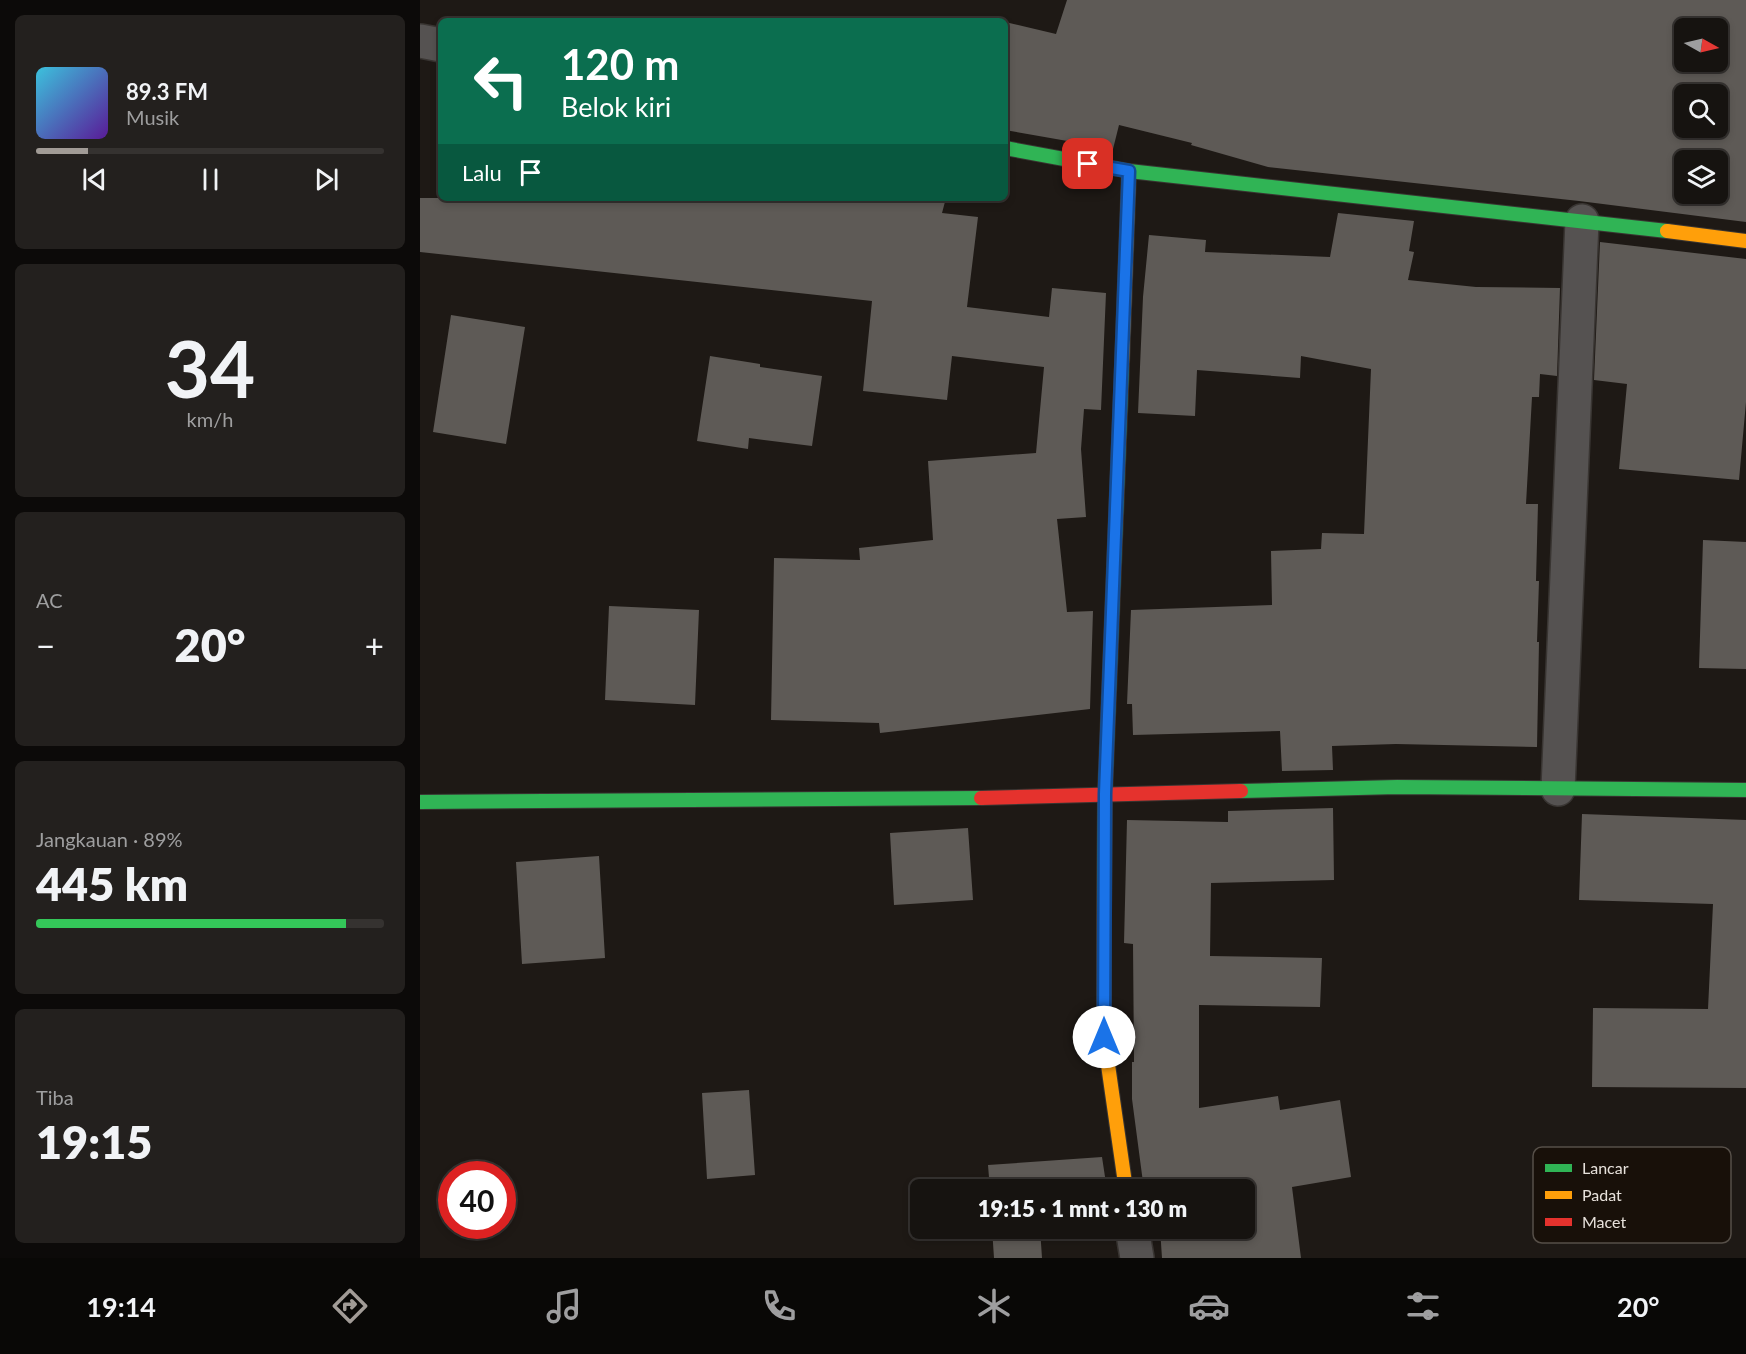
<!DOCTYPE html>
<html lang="id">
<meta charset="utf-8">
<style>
body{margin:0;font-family:Lato,sans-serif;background:#23201e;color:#f1f3f6;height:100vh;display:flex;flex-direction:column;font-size:22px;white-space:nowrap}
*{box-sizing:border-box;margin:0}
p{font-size:20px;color:#9e9e9f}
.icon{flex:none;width:33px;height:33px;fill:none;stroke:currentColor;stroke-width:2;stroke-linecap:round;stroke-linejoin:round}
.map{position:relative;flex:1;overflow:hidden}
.panel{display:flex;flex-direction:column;gap:15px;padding:15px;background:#0c0a09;width:420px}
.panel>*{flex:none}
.hud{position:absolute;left:18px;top:18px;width:570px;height:183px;border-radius:9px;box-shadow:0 3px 9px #0003,0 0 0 2px #353230;background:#0b6e4f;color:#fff;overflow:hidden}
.needle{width:39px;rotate:98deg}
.buttons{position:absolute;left:1254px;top:18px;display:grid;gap:12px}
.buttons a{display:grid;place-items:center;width:54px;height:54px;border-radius:9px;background:#161310;box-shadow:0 3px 9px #0003,0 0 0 2px #353230;font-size:30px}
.speed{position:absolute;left:18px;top:1161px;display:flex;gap:12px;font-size:30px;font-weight:700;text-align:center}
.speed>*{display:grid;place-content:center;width:78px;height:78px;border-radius:50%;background:#161310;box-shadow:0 3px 9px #0003,0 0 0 2px #353230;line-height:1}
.speed .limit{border:9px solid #d22;background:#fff;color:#111}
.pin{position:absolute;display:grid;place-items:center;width:51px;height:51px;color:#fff;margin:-26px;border-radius:12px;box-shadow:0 3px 9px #0006}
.me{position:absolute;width:66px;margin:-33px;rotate:0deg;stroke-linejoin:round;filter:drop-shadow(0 0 4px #0008)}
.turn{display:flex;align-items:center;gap:21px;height:126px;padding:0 24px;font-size:27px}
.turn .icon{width:78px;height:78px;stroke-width:2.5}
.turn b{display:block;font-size:42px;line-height:51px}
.then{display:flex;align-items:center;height:57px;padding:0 24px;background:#0003;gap:12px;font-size:22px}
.big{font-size:45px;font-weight:800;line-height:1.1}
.panel .tile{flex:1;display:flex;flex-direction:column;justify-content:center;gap:9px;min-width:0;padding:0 21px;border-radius:9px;background:#23201e}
.panel .dial{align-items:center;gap:0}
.dial b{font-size:78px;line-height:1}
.song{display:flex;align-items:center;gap:18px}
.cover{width:72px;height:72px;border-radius:9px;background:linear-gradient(135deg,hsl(190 70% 55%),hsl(270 70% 35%))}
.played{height:6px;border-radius:3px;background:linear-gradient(90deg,#a19b96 15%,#353230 15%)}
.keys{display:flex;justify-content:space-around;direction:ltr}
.heat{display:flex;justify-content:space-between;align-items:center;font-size:33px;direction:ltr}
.charge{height:9px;border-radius:4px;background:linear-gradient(90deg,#34c759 89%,#353230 0)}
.trip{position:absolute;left:490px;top:1179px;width:345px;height:60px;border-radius:9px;background:#161310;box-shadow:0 3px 9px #0003,0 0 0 2px #353230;font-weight:800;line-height:60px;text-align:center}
.tab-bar{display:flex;height:96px;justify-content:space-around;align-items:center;background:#090806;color:#9e9e9f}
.tab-bar .icon{width:42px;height:42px}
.tab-bar .selected{color:#a19b96}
.tab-bar b{font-size:27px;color:#f1f3f6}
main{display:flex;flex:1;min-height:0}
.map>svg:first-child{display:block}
.building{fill:#5e5a56;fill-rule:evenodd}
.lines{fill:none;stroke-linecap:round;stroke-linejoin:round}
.street-casing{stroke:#393532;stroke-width:36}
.fast-casing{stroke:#393532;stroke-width:16}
.slow-casing{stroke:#393532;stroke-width:16}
.jam-casing{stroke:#393532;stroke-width:16}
.street{stroke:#555251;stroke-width:33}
.fast{stroke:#30b455;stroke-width:14}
.slow{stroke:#ff9f0a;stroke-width:14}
.jam{stroke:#e5322d;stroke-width:14}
.route-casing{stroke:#114b97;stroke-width:15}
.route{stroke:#1a73e8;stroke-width:10}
.key{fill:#181009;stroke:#564f48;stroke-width:1.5}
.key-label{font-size:16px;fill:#e7e1db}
</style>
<main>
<section class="panel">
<div class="tile">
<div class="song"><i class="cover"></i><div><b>89.3 FM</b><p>Musik</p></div></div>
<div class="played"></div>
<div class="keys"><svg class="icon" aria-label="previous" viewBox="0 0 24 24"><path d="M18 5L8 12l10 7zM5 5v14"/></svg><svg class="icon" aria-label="pause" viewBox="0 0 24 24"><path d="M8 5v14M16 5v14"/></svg><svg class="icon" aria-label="next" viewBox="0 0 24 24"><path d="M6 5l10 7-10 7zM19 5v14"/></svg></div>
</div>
<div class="tile dial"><b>34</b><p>km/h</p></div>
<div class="tile"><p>AC</p>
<div class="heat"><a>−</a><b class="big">20°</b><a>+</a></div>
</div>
<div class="tile"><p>Jangkauan · 89%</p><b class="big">445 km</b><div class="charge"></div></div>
<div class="tile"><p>Tiba</p><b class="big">19:15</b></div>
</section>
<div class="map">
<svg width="1326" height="1258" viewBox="0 0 1326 1258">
<rect width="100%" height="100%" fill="#1e1915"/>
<path class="building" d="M 647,0 L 1326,0 L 1326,222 L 1159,201 L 848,167 L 771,145 L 772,143 L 699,125 L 693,149 L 585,130 L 585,22 L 636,34 ZM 1264,28 L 1298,28 L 1298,62 L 1264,62 ZM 1264,94 L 1298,94 L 1298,128 L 1264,128 ZM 1264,160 L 1298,160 L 1298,194 L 1264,194 Z
M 0,198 L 526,198 L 522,213 L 558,217 L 547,307 L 629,317 L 632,288 L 686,293 L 681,410 L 664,409 L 661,449 L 666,517 L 637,519 L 647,612 L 673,611 L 670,709 L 460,733 L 459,723 L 351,720 L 354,558 L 440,560 L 439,548 L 513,540 L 508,461 L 616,453 L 624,367 L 532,356 L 527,400 L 443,391 L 452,301 L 0,252 Z
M 918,213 L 994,221 L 989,251 L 994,252 L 988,280 L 1056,287 L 1140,288 L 1137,376 L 1120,374 L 1119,397 L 1112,397 L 1106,504 L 1118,504 L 1116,581 L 1119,581 L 1117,642 L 1119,642 L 1117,747 L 976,744 L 912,746 L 913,770 L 862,771 L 860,731 L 713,735 L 712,704 L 707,704 L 711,610 L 852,605 L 851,551 L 901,549 L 902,533 L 944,534 L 951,369 L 881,356 L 880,378 L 777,370 L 775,416 L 718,413 L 723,297 L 729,235 L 786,240 L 785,252 L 910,257 Z
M 1180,242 L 1326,259 L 1326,402 L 1319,480 L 1199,469 L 1207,384 L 1174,380 Z
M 31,315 L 105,327 L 86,444 L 13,432 Z
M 290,356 L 340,364 L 340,367 L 402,376 L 392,446 L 329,438 L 328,449 L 277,441 Z
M 1283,540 L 1326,542 L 1326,669 L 1279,668 Z
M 189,606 L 279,610 L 275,705 L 185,700 Z
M 913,808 L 914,880 L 791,883 L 790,956 L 902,958 L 900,1007 L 779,1005 L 779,1108 L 858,1096 L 860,1110 L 920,1100 L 931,1177 L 872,1187 L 881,1258 L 742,1258 L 740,1228 L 825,1228 L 825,1190 L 724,1190 L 712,1099 L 712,1062 L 714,1062 L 713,944 L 704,943 L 707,820 L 808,822 L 808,811 Z
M 1162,814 L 1326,820 L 1326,1088 L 1172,1087 L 1173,1008 L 1288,1009 L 1293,904 L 1159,900 Z
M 548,828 L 553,900 L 474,905 L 470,833 Z
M 179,856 L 185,958 L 102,964 L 96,862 Z
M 329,1090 L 335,1175 L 287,1179 L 282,1093 Z
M 682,1157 L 687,1190 L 570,1190 L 568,1165 Z
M 572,1228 L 620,1228 L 622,1258 L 574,1258 Z"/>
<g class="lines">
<g class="street-casing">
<path id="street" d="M 0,41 L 21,45
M 1138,789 L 1162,221
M 712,1228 L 717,1258"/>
</g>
<g class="fast-casing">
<path id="fast" d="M 585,148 L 709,171 L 1247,231
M 821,791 L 977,787 L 1326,790
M 0,802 L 561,798
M 684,917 L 685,794 L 702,364"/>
</g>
<g class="slow-casing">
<path id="slow" d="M 1247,231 L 1326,241
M 702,364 L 709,171
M 684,917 L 684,1037 L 706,1190"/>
</g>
<g class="jam-casing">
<path id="jam" d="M 561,798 L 821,791"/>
</g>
<use href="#street" class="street"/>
<use href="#fast" class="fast"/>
<use href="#slow" class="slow"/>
<use href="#jam" class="jam"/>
</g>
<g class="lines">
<g class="route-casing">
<path id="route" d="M 668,164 L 709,171 L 685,794 L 684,1037"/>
</g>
<use href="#route" class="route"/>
</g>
<rect x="1113" y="1147" width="198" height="96" rx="9" class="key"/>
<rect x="1125" y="1164" width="27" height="8" fill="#30b455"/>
<rect x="1125" y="1191" width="27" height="8" fill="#ff9f0a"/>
<rect x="1125" y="1218" width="27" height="8" fill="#e5322d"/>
<g class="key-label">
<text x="1162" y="1174">Lancar</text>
<text x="1162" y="1201">Padat</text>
<text x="1162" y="1228">Macet</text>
</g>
</svg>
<div class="buttons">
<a><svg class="needle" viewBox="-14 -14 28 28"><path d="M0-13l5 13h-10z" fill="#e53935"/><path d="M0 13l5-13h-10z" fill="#9e9e9f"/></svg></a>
<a><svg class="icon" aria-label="search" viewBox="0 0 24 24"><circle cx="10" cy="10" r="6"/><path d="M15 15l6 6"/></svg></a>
<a><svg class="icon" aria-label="layers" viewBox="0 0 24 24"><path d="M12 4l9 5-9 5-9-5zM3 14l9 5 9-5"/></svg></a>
</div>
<div class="speed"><div class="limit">40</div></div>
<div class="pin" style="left:668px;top:164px;background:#d93025"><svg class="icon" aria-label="arrive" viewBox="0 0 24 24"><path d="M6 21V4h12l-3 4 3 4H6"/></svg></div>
<svg class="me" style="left:684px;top:1037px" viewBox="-20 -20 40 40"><circle r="19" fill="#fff"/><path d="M0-13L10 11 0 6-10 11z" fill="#1a73e8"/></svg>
<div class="trip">19:15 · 1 mnt · 130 m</div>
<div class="hud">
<div class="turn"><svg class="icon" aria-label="left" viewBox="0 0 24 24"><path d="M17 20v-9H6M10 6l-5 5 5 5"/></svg><div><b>120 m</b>Belok kiri</div></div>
<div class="then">Lalu<svg class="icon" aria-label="arrive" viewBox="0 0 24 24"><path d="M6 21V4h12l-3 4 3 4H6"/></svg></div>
</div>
</div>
</main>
<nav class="tab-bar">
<b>19:14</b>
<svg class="icon selected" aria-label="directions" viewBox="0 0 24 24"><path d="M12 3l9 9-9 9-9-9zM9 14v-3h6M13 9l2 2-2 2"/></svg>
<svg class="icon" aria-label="music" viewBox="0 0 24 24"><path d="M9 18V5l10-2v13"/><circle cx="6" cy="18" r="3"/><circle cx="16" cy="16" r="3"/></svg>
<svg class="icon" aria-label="phone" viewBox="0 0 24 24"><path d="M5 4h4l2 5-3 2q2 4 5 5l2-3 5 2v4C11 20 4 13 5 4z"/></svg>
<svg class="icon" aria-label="climate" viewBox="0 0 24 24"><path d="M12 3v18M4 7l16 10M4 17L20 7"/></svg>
<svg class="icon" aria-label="car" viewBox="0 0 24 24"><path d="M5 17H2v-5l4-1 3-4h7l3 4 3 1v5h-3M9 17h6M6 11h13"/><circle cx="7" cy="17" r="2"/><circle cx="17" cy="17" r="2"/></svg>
<svg class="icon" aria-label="filters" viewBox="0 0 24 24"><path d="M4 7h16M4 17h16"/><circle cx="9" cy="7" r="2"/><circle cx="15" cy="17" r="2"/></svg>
<b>20°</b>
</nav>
